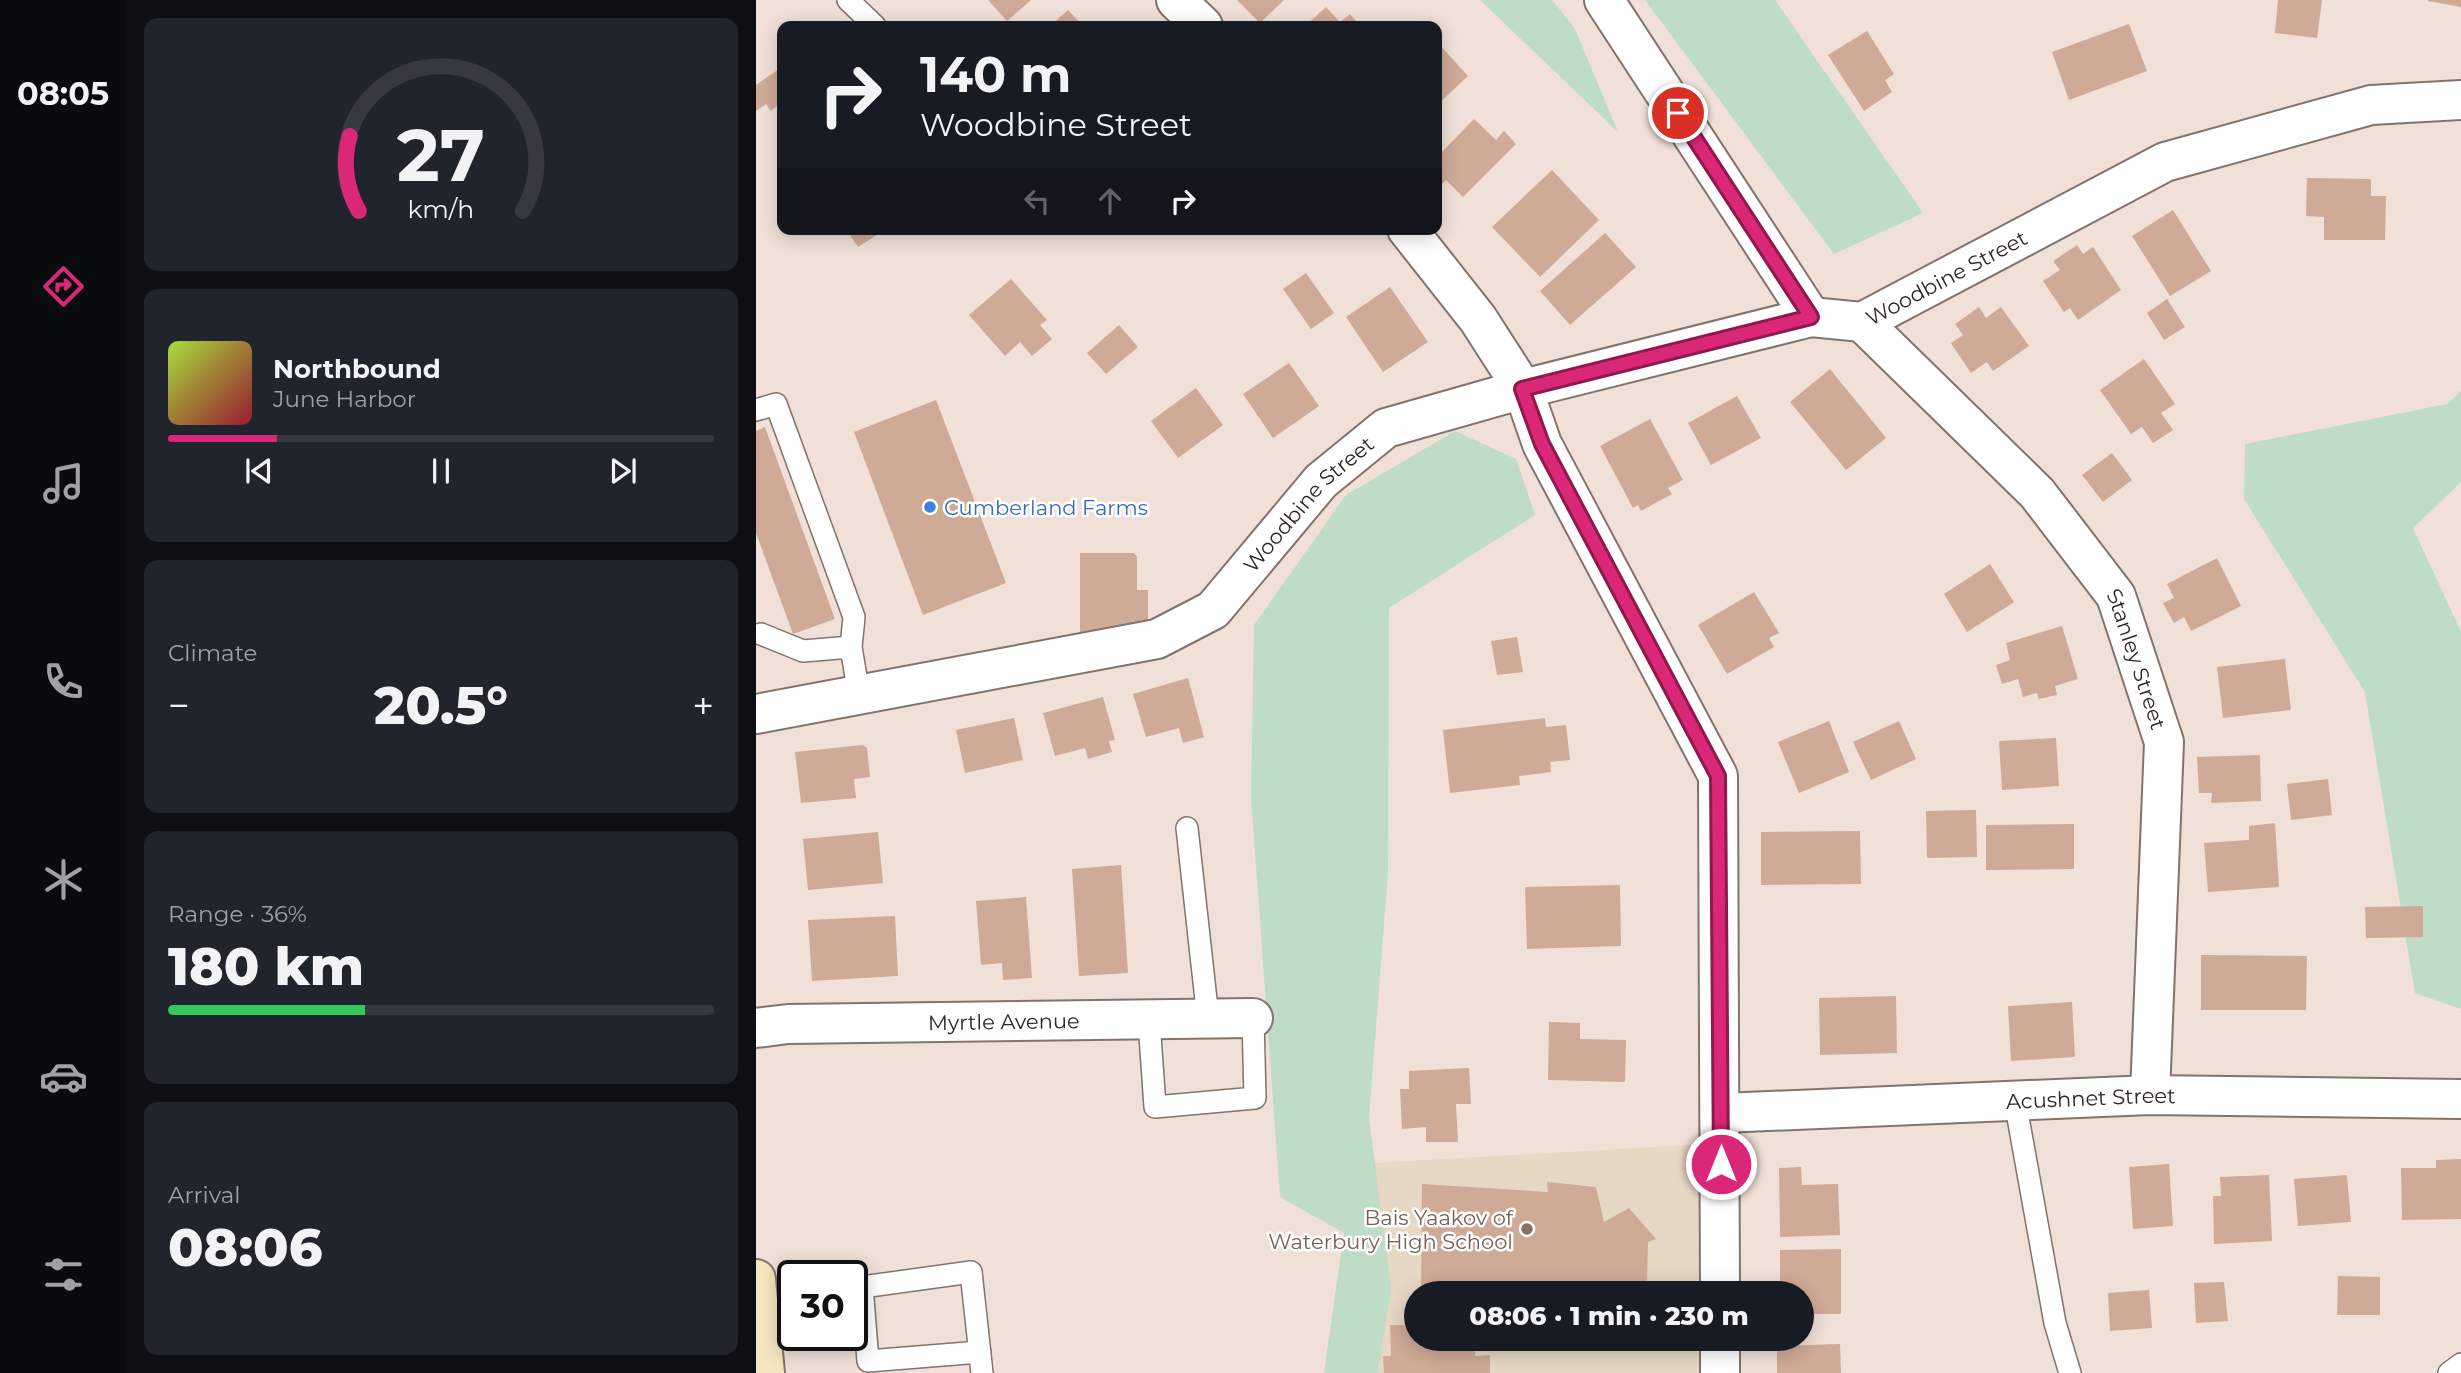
<!DOCTYPE html>
<meta charset="utf-8">
<style>
body{margin:0;font-family:Montserrat,sans-serif;background:#20242c;color:#f1f3f6;height:100vh;display:flex;flex-direction:column;font-size:26px;white-space:nowrap}
*{box-sizing:border-box;margin:0}
p{font-size:23px;color:#9ea1a6}
.icon{flex:none;width:38px;height:38px;fill:none;stroke:currentColor;stroke-width:2;stroke-linecap:round;stroke-linejoin:round}
.map{position:relative;flex:1;overflow:hidden}
.details{display:flex;flex-direction:column;gap:18px;padding:18px;background:#0d0f14;width:630px}
.details>*{flex:none}
.guide{position:absolute;left:21px;top:21px;width:665px;height:214px;border-radius:14px;box-shadow:0 4px 18px #0003;background:#171b24;color:#f1f3f6;overflow:hidden}
.speed{position:absolute;left:21px;top:1260px;display:flex;gap:14px;font-size:35px;font-weight:700;text-align:center}
.speed>*{display:grid;place-content:center;width:91px;height:91px;border-radius:50%;background:#171b24;box-shadow:0 4px 18px #0003;line-height:1}
.speed .limit{border:4px solid #111;border-radius:10px;background:#fff;color:#111}
.pin{position:absolute;display:grid;place-items:center;width:60px;height:60px;color:#fff;margin:-30px;border:4px solid #fff;border-radius:50%;box-shadow:0 2px 7px #0007}
.me{position:absolute;width:77px;margin:-38px;rotate:0deg;stroke-linejoin:round;filter:drop-shadow(0 0 5px #0008)}
.turn{display:flex;align-items:center;gap:24px;height:147px;padding:0 28px;font-size:32px}
.turn .icon{width:91px;height:91px;stroke-width:2.5}
.turn b{display:block;font-size:49px;line-height:60px}
.lanes{display:flex;align-items:center;height:66px;padding:0 28px;background:#0003;justify-content:center;gap:35px;direction:ltr}
.lanes .off{opacity:.35}
.big{font-size:52px;font-weight:800;line-height:1.1}
.details .tile{flex:1;display:flex;flex-direction:column;justify-content:center;gap:10px;min-width:0;padding:0 24px;border-radius:14px;background:#20242c}
.details .dial{align-items:center;gap:0}
.dial svg{height:182px;overflow:visible;fill:none;stroke:#363941;stroke-width:7;stroke-linecap:round;text-anchor:middle}
.dial text{fill:#f1f3f6;stroke:none}
.song{display:flex;align-items:center;gap:21px}
.cover{width:84px;height:84px;border-radius:10px;background:linear-gradient(135deg,hsl(80 70% 55%),hsl(350 70% 35%))}
.played{height:7px;border-radius:4px;background:linear-gradient(90deg,#db2777 20%,#363941 20%)}
.keys{display:flex;justify-content:space-around;direction:ltr}
.heat{display:flex;justify-content:space-between;align-items:center;font-size:38px;direction:ltr}
.charge{height:10px;border-radius:5px;background:linear-gradient(90deg,#34c759 36%,#363941 0)}
.trip{position:absolute;left:648px;top:1281px;width:410px;height:70px;border-radius:35px;background:#171b24;box-shadow:0 4px 18px #0003;font-weight:800;line-height:70px;text-align:center}
main{display:flex;flex:1;min-height:0}
.tab-bar{display:flex;flex-direction:column;width:126px;justify-content:space-around;align-items:center;background:#090b0e;color:#9ea1a6}
.tab-bar .icon{width:49px;height:49px}
.tab-bar .on{color:#db2777}
.tab-bar b{font-size:32px;color:#f1f3f6}
.map>svg:first-child{display:block}
.education{fill:#e7d7c5}
.green{fill:#bfdcc6}
.building{fill:#cfaa97}
.lines{fill:none;stroke-linecap:round;stroke-linejoin:round}
.lane-casing{stroke:#82736c;stroke-width:24}
.street-casing{stroke:#82736c;stroke-width:42}
.secondary-casing{stroke:#82736c;stroke-width:42}
.lane{stroke:#fff;stroke-width:21}
.street{stroke:#fff;stroke-width:38}
.secondary{stroke:#f6e5c1;stroke-width:38}
.route-casing{stroke:#8e194d;stroke-width:18}
.route{stroke:#db2777;stroke-width:12}
.shop-dot{fill:#3f7fe0;stroke:#fff;stroke-width:2.5}
.education-dot{fill:#8d6e63;stroke:#fff;stroke-width:2.5}
.labels{text-anchor:middle;dominant-baseline:central;stroke-width:5;stroke-linejoin:round;paint-order:stroke}
.street-label{font-size:21px;fill:#2e2825;stroke:#fff}
.shop-label{font-size:21px;fill:#366cbe;stroke:#fff;text-anchor:start}
.education-label{font-size:21px;fill:#785e54;stroke:#fff;text-anchor:end}
</style>
<main>
<nav class="tab-bar">
<b>08:05</b>
<svg class="icon on" aria-label="directions" viewBox="0 0 24 24"><path d="M12 3l9 9-9 9-9-9zM9 14v-3h6M13 9l2 2-2 2"/></svg>
<svg class="icon" aria-label="music" viewBox="0 0 24 24"><path d="M9 18V5l10-2v13"/><circle cx="6" cy="18" r="3"/><circle cx="16" cy="16" r="3"/></svg>
<svg class="icon" aria-label="phone" viewBox="0 0 24 24"><path d="M5 4h4l2 5-3 2q2 4 5 5l2-3 5 2v4C11 20 4 13 5 4z"/></svg>
<svg class="icon" aria-label="climate" viewBox="0 0 24 24"><path d="M12 3v18M4 7l16 10M4 17L20 7"/></svg>
<svg class="icon" aria-label="car" viewBox="0 0 24 24"><path d="M5 17H2v-5l4-1 3-4h7l3 4 3 1v5h-3M9 17h6M6 11h13"/><circle cx="7" cy="17" r="2"/><circle cx="17" cy="17" r="2"/></svg>
<svg class="icon" aria-label="filters" viewBox="0 0 24 24"><path d="M4 7h16M4 17h16"/><circle cx="9" cy="7" r="2"/><circle cx="15" cy="17" r="2"/></svg>
</nav>
<section class="details">
<div class="tile dial"><svg viewBox="0 0 100 80">
<path d="M14 69A42 42 0 1 1 86 69"/>
<path d="M14 69A42 42 0 0 1 10 36" stroke="#db2777"/>
<text x="50" y="56" font-size="32" font-weight="700">27</text>
<text x="50" y="72" font-size="11">km/h</text>
</svg></div>
<div class="tile">
<div class="song"><i class="cover"></i><div><b>Northbound</b><p>June Harbor</p></div></div>
<div class="played"></div>
<div class="keys"><svg class="icon" aria-label="previous" viewBox="0 0 24 24"><path d="M18 5L8 12l10 7zM5 5v14"/></svg><svg class="icon" aria-label="pause" viewBox="0 0 24 24"><path d="M8 5v14M16 5v14"/></svg><svg class="icon" aria-label="next" viewBox="0 0 24 24"><path d="M6 5l10 7-10 7zM19 5v14"/></svg></div>
</div>
<div class="tile"><p>Climate</p>
<div class="heat"><a>−</a><b class="big">20.5°</b><a>+</a></div>
</div>
<div class="tile"><p>Range · 36%</p><b class="big">180 km</b><div class="charge"></div></div>
<div class="tile"><p>Arrival</p><b class="big">08:06</b></div>
</section>
<div class="map">
<svg width="1705" height="1373" viewBox="0 0 1705 1373">
<rect width="100%" height="100%" fill="#f0e0d7"/>
<path class="education" d="M 950,1144 L 946,1293 L 660,1293 L 660,1339 L 945,1339 L 944,1373 L 579,1373 L 601,1164 Z"/>
<path class="green" d="M 724,0 L 796,0 L 818,27 L 862,132 Z
M 889,0 L 1019,0 L 1167,213 L 1078,254 Z
M 1705,391 L 1705,482 L 1657,528 L 1705,632 L 1705,1009 L 1659,993 L 1609,692 L 1488,499 L 1489,444 L 1691,404 Z
M 699,431 L 760,459 L 779,515 L 633,608 L 632,873 L 613,1118 L 635,1288 L 622,1373 L 568,1373 L 588,1233 L 524,1197 L 495,797 L 498,625 L 590,495 Z"/>
<path class="building" d="M 232,0 L 275,0 L 251,21 Z
M 481,0 L 528,0 L 504,23 Z
M 1522,0 L 1566,0 L 1561,38 L 1519,33 Z
M 1672,0 L 1705,0 L 1705,7 L 1672,1 Z
M 570,7 L 584,22 L 594,14 L 605,26 L 549,26 Z
M 312,10 L 327,26 L 294,26 Z
M 1373,24 L 1391,71 L 1313,100 L 1296,52 Z
M 1111,31 L 1138,74 L 1129,80 L 1136,92 L 1108,111 L 1072,55 Z
M 681,42 L 712,76 L 681,105 Z
M 26,67 L 26,102 L 15,111 L 10,104 L 0,111 L 0,85 Z
M 718,119 L 740,140 L 748,131 L 760,144 L 707,197 L 690,180 L 683,187 L 681,185 L 681,157 Z
M 796,170 L 843,220 L 784,277 L 736,227 Z
M 1551,178 L 1615,179 L 1615,196 L 1630,196 L 1629,240 L 1568,240 L 1568,217 L 1550,216 Z
M 1417,210 L 1455,271 L 1414,296 L 1376,236 Z
M 90,229 L 130,229 L 102,247 Z
M 849,233 L 880,267 L 814,325 L 784,291 Z
M 1321,245 L 1327,254 L 1337,247 L 1365,290 L 1322,320 L 1314,308 L 1308,312 L 1287,281 L 1304,270 L 1297,261 Z
M 550,273 L 578,313 L 555,329 L 527,289 Z
M 255,279 L 291,320 L 284,325 L 296,339 L 276,356 L 264,342 L 249,356 L 213,315 Z
M 634,287 L 672,342 L 627,372 L 590,317 Z
M 1411,299 L 1429,327 L 1408,340 L 1391,313 Z
M 1223,307 L 1230,318 L 1245,307 L 1273,346 L 1237,371 L 1231,362 L 1215,373 L 1195,343 L 1207,335 L 1199,324 Z
M 363,325 L 382,347 L 350,374 L 331,353 Z
M 1388,359 L 1419,404 L 1405,413 L 1417,430 L 1397,443 L 1386,427 L 1375,434 L 1344,390 Z
M 533,363 L 563,406 L 517,438 L 487,394 Z
M 1074,369 L 1130,438 L 1090,470 L 1034,402 Z
M 440,388 L 467,425 L 422,458 L 395,421 Z
M 981,396 L 1005,438 L 955,465 L 932,423 Z
M 180,400 L 250,583 L 167,615 L 98,432 Z
M 894,419 L 927,480 L 912,488 L 916,494 L 885,511 L 882,505 L 877,508 L 844,446 Z
M 9,427 L 79,619 L 37,634 L 0,533 L 0,431 Z
M 1356,453 L 1376,480 L 1347,502 L 1326,475 Z
M 324,553 L 378,553 L 381,557 L 381,590 L 392,590 L 392,633 L 324,633 Z
M 1461,558 L 1485,606 L 1435,631 L 1428,617 L 1418,623 L 1407,603 L 1418,598 L 1411,584 Z
M 1234,564 L 1258,602 L 1211,632 L 1188,594 Z
M 998,592 L 1023,633 L 1013,638 L 1018,647 L 971,674 L 942,625 Z
M 1306,626 L 1322,679 L 1299,686 L 1301,695 L 1283,699 L 1281,693 L 1267,697 L 1262,679 L 1246,684 L 1240,665 L 1254,660 L 1250,643 Z
M 761,637 L 767,672 L 741,675 L 735,641 Z
M 1529,659 L 1535,710 L 1467,718 L 1461,667 Z
M 432,678 L 448,737 L 427,743 L 423,728 L 390,737 L 377,694 Z
M 347,697 L 359,740 L 353,741 L 356,752 L 332,759 L 329,748 L 299,756 L 287,713 Z
M 258,718 L 267,760 L 209,773 L 200,730 Z
M 789,718 L 790,727 L 810,725 L 814,760 L 794,762 L 795,772 L 763,776 L 764,785 L 694,793 L 687,730 Z
M 1073,721 L 1093,772 L 1043,793 L 1022,742 Z
M 1143,721 L 1160,759 L 1115,780 L 1097,742 Z
M 1300,738 L 1303,786 L 1246,790 L 1243,741 Z
M 107,745 L 111,748 L 114,777 L 98,779 L 100,798 L 45,803 L 39,752 Z
M 1504,755 L 1505,801 L 1455,803 L 1456,793 L 1443,793 L 1441,757 Z
M 1572,779 L 1576,815 L 1535,820 L 1531,784 Z
M 1220,810 L 1221,857 L 1171,858 L 1170,811 Z
M 1519,823 L 1523,887 L 1452,892 L 1448,843 L 1493,840 L 1493,826 Z
M 1318,824 L 1318,869 L 1230,870 L 1230,825 Z
M 1104,831 L 1105,884 L 1005,885 L 1005,832 Z
M 122,832 L 127,883 L 52,890 L 47,839 Z
M 365,865 L 372,973 L 323,976 L 316,869 Z
M 864,885 L 865,946 L 771,949 L 769,887 Z
M 270,897 L 276,978 L 247,980 L 246,963 L 225,965 L 220,901 Z
M 1667,906 L 1667,937 L 1610,938 L 1609,907 Z
M 139,916 L 142,976 L 56,981 L 52,920 Z
M 1445,955 L 1551,956 L 1550,1010 L 1445,1010 Z
M 1140,996 L 1141,1053 L 1064,1055 L 1063,998 Z
M 1316,1002 L 1319,1057 L 1255,1061 L 1252,1006 Z
M 793,1022 L 824,1023 L 824,1039 L 870,1040 L 869,1082 L 792,1080 Z
M 713,1068 L 715,1104 L 700,1104 L 702,1142 L 670,1142 L 670,1127 L 646,1129 L 644,1089 L 653,1089 L 653,1071 Z
M 1705,1159 L 1705,1219 L 1646,1220 L 1645,1168 L 1680,1168 L 1680,1160 Z
M 1413,1164 L 1417,1226 L 1377,1229 L 1373,1167 Z
M 1045,1167 L 1046,1185 L 1082,1184 L 1084,1235 L 1024,1237 L 1023,1168 Z
M 1513,1175 L 1516,1241 L 1458,1244 L 1457,1196 L 1465,1196 L 1464,1177 Z
M 1591,1175 L 1595,1222 L 1542,1226 L 1538,1179 Z
M 791,1182 L 840,1187 L 848,1222 L 873,1208 L 900,1239 L 892,1242 L 891,1284 L 878,1284 L 878,1293 L 665,1293 L 666,1184 L 792,1192 Z
M 1085,1249 L 1085,1314 L 1055,1314 L 1055,1303 L 1045,1303 L 1045,1293 L 1024,1293 L 1024,1250 Z
M 1582,1276 L 1624,1277 L 1624,1315 L 1581,1315 Z
M 1468,1282 L 1472,1321 L 1440,1323 L 1438,1283 Z
M 1393,1290 L 1396,1328 L 1354,1331 L 1352,1293 Z
M 634,1325 L 660,1325 L 660,1339 L 719,1339 L 719,1356 L 734,1355 L 734,1373 L 628,1373 L 627,1356 L 635,1356 Z
M 1084,1344 L 1085,1373 L 1021,1373 L 1021,1346 Z"/>
<g class="lines">
<g class="lane-casing">
<path id="lane" d="M 92,0 L 119,26
M 0,410 L 20,404 L 98,617 L 95,647
M 5,634 L 47,651 L 95,647 L 103,695
M 431,828 L 452,1018
M 393,1021 L 399,1107 L 499,1098 L 497,1018
M 1259,1101 L 1299,1323 L 1314,1373
M 224,1352 L 112,1361 L 106,1287 L 215,1272 L 226,1373
M 1693,1373 L 1705,1364"/>
</g>
<g class="street-casing">
<g id="street">
<path d="M 420,0 L 447,26"/>
<path d="M 848,0 L 1055,317"/>
<path d="M 651,229 L 722,319 L 767,389 L 786,444 L 962,776 L 964,1293"/>
<path id="s1" d="M 1106,322 L 1281,493 L 1360,596 L 1408,742 L 1394,1095"/>
<path id="s2" d="M 0,714 L 401,639 L 457,610 L 565,481 L 630,428 L 767,389 L 1055,317 L 1106,322 L 1409,162 L 1615,105 L 1705,100"/>
<path id="s3" d="M 0,1028 L 32,1024 L 497,1018"/>
<path id="s4" d="M 966,1113 L 1394,1095 L 1705,1099"/>
<path d="M 964,1339 L 964,1373"/>
</g>
</g>
<g class="secondary-casing">
<path id="secondary" d="M 0,1279 L 9,1373"/>
</g>
<use href="#lane" class="lane"/>
<use href="#street" class="street"/>
<use href="#secondary" class="secondary"/>
</g>
<g class="lines">
<g class="route-casing">
<path id="route" d="M 922,113 L 1055,317 L 766,389 L 786,444 L 962,776 L 965,1164"/>
</g>
<use href="#route" class="route"/>
</g>
<circle class="shop-dot" cx="174" cy="507" r="7"/>
<circle class="education-dot" cx="771" cy="1229" r="7"/>
<g class="labels">
<g class="street-label">
<text stroke="none"><textPath href="#s2" startOffset="1309">Woodbine Street</textPath></text>
<text stroke="none"><textPath href="#s2" startOffset="614">Woodbine Street</textPath></text>
<text stroke="none"><textPath href="#s1" startOffset="441">Stanley Street</textPath></text>
<text stroke="none"><textPath href="#s3" startOffset="248">Myrtle Avenue</textPath></text>
<text stroke="none"><textPath href="#s4" startOffset="369">Acushnet Street</textPath></text>
</g>
<g class="shop-label">
<text x="188" y="507">Cumberland Farms</text>
</g>
<g class="education-label">
<text x="757" y="1217">Bais Yaakov of<tspan x="757" dy="24">Waterbury High School</tspan></text>
</g>
</g>
</svg>
<div class="speed"><div class="limit">30</div></div>
<div class="pin" style="left:922px;top:113px;background:#d93025"><svg class="icon" aria-label="arrive" viewBox="0 0 24 24"><path d="M6 21V4h12l-3 4 3 4H6"/></svg></div>
<svg class="me" style="left:965px;top:1164px" viewBox="-20 -20 40 40"><circle r="17" fill="#db2777" stroke="#fff" stroke-width="3"/><path d="M0-11L8 9 0 5-8 9z" fill="#fff"/></svg>
<div class="trip">08:06 · 1 min · 230 m</div>
<div class="guide">
<div class="turn"><svg class="icon" aria-label="right" viewBox="0 0 24 24"><path d="M7 20v-9h11M14 6l5 5-5 5"/></svg><div><b>140 m</b>Woodbine Street</div></div>
<div class="lanes"><svg class="icon off" aria-label="left" viewBox="0 0 24 24"><path d="M17 20v-9H6M10 6l-5 5 5 5"/></svg><svg class="icon off" aria-label="ahead" viewBox="0 0 24 24"><path d="M12 20V5M6 11l6-6 6 6"/></svg><svg class="icon" aria-label="right" viewBox="0 0 24 24"><path d="M7 20v-9h11M14 6l5 5-5 5"/></svg></div>
</div>
</div>
</main>
